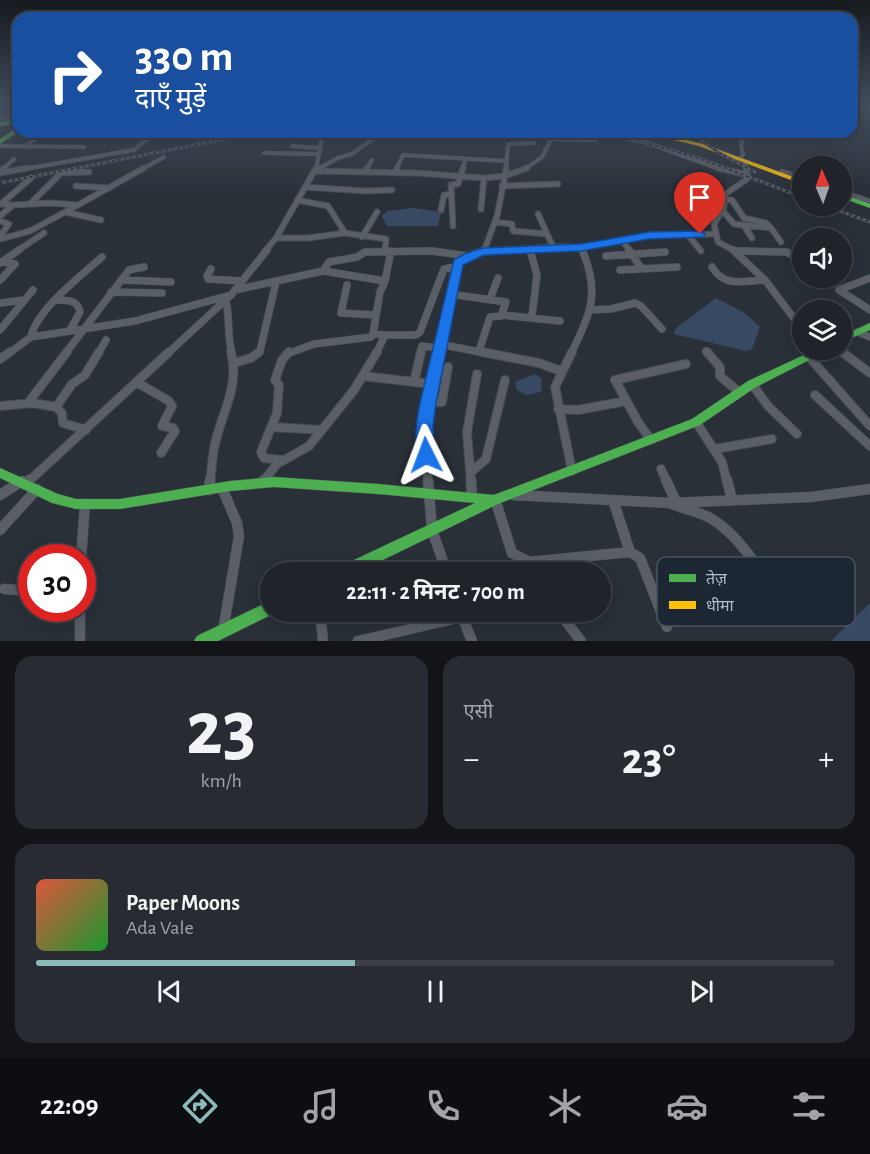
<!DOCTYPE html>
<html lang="hi">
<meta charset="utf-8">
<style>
body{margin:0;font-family:"Alegreya Sans","Noto Sans Devanagari",sans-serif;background:#282c32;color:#f1f3f6;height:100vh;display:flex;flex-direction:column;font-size:22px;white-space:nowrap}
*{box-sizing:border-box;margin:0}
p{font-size:20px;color:#a2a4a8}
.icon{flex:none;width:33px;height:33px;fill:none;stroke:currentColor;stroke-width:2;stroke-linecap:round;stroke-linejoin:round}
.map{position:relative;height:641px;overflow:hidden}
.sheet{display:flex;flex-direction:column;gap:15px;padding:15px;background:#121417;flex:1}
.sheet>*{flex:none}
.top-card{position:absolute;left:12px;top:12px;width:846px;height:126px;border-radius:18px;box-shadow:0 3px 15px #0003,0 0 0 2px #3d4147;background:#1a4fa0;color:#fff;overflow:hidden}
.needle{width:39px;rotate:358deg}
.tools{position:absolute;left:792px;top:156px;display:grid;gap:12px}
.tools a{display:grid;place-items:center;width:60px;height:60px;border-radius:50%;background:#20242a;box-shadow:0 3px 15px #0003,0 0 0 2px #3d4147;font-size:30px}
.speed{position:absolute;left:18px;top:544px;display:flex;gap:12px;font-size:30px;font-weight:700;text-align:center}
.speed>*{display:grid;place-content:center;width:78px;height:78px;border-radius:50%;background:#20242a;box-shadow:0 3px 15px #0003,0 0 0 2px #3d4147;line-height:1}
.speed .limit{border:9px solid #d22;background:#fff;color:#111}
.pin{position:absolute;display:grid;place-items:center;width:51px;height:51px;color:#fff;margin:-62px -26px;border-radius:50% 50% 50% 0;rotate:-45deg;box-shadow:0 0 6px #0007}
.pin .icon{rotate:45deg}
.me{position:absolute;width:66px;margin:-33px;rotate:357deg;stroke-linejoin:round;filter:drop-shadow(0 0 4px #0008)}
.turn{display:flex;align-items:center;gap:21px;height:126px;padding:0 24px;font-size:27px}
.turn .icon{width:78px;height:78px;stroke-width:2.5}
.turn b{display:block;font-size:42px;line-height:51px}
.big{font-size:45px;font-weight:700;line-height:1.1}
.sheet .card{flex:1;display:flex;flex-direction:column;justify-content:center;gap:9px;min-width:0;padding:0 21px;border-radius:18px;background:#282c32}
.sheet .dial{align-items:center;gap:0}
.dial b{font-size:78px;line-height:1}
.song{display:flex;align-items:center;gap:18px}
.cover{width:72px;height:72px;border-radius:9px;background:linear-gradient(135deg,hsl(10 70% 55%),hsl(130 70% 35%))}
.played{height:6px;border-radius:3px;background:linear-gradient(90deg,#8bbbb9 40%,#3d4147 40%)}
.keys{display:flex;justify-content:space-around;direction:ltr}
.heat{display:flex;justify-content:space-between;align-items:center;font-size:33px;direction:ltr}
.sheet .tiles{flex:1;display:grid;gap:15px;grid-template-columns:1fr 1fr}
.card:last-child{grid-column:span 2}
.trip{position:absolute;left:260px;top:562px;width:351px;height:60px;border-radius:30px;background:#20242a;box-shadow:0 3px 15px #0003,0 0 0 2px #3d4147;font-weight:700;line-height:60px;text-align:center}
.tabs{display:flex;height:96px;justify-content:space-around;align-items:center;background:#0d0e11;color:#a2a4a8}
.tabs .icon{width:42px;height:42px}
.tabs .current{color:#8bbbb9}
.tabs b{font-size:27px;color:#f1f3f6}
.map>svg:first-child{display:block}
.water{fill:#384963}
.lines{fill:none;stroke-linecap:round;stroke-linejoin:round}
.street-far4-casing{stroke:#484c53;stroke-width:4.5}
.street-far3-casing{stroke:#484c53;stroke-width:7}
.street-far2-casing{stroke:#484c53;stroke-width:8}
.street-far1-casing{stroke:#484c53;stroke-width:10}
.street-casing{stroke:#484c53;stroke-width:11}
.fast-casing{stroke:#484c53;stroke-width:1}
.slow-casing{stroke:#484c53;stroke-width:1}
.street-far4{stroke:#5a5e66;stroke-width:4}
.street-far3{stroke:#5a5e66;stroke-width:5}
.street-far2{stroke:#5a5e66;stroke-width:7}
.street-far1{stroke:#5a5e66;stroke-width:8}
.street{stroke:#5a5e66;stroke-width:10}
.fast{fill:#4caf50;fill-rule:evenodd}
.slow{fill:#ffc107;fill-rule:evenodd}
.rail-casing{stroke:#595d64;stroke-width:3}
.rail{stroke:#1d2633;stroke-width:1.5;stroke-dasharray:3;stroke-linecap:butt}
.route{fill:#1a73e8;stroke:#114b97;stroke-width:1.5}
.key{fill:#1d2633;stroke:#4a5360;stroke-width:1.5}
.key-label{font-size:16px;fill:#b4bcc9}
</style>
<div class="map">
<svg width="870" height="641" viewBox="0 0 870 641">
<rect width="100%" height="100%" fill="#2a3038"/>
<path class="water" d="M 413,208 L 441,212 L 438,226 L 387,226 L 382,216 L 387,211 Z
M 716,298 L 745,313 L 760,327 L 752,349 L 746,351 L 674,334 L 676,328 Z
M 535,374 L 542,379 L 541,392 L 526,395 L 517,390 L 515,382 Z
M 870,603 L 870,641 L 831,641 Z"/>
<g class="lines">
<g class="street-far4-casing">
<path id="street-far4" d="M 0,118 L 18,115
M 326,132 L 376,136
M 553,139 L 594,140 L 598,138 L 599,133 L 604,133 L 648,143 L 722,170
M 0,146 L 84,147
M 25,146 L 36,138
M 292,146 L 319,148
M 264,153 L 318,154
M 740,159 L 743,154 L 741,145 L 744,132
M 318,169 L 338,158 L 352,154 L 382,132
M 2,170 L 14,159
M 19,170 L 134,150 L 150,137
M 141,170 L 164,157
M 316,170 L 323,132
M 366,170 L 372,160
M 396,170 L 403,155 L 506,161
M 462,170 L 465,161
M 506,170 L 508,144 L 534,143
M 524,170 L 542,157 L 555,132
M 747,170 L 745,164 L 747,162"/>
</g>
<g class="street-far3-casing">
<path id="street-far3" d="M 718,168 L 748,175
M 316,171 L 417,173 L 484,178 L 505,176 L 506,168
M 0,172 L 4,168
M 365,172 L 367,168
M 782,172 L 802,178
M 0,173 L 27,168
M 395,173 L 397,168
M 76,186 L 109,188
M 502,186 L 558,184
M 305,187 L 366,191 L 392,190
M 842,192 L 870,202
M 691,197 L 732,200 L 744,218 L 766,223 L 771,228
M 297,200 L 328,206 L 345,233 L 386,239 L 385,251
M 30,204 L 61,173 L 89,172
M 78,205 L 144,168
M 481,209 L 484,178
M 721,209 L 734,224 L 771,228 L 781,242
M 441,210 L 444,195 L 451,194
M 65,212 L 101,220
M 0,216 L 13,205 L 1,204 L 31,178
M 0,221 L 9,224 L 0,236
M 495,222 L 512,224 L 513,231 L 547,234
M 453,226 L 451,185 L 458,184 L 463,168
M 744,226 L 752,238
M 687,234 L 701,251
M 362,237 L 377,212
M 276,238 L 308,238 L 345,233
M 0,239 L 30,231 L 78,205 L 51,203 L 13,205
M 622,240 L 630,251
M 553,247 L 586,247 L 649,235 L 713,234
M 581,247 L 583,251
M 530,249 L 531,251
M 17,251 L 44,233
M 265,251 L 276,238 L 316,168
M 402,251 L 435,251
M 484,251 L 497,216 L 505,176 L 527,168
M 492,251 L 553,247 L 538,214
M 735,251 L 718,242 L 714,224 L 724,207 L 724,195 L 747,179 L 746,168
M 736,251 L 758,251"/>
</g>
<g class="street-far2-casing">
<path id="street-far2" d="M 530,250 L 537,275 L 532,316
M 629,250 L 641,268
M 733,250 L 765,280 L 802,329
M 736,251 L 786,252 L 793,255 L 802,265
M 484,252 L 512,250
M 606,256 L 665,252
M 0,263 L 19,250
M 712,267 C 725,288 742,281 765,280
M 211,269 L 207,276 L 208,279 L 242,281
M 620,270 L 677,267
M 323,271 L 329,262 L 357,257 L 365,252 L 432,251 L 468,256
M 870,278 L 839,290 L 870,310
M 0,280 L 15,264 L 3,262
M 122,280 L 171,282
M 385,281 L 391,251
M 347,285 L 341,313 L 376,315
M 235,290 L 323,271 L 385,281 L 380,292 L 373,334 L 385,335 L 376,354
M 111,292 L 162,293
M 450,294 L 506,302 L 501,316 L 490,317 L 479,351
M 490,299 L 498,278
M 57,300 C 69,301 77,299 80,312 L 70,330
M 226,301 C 230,319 227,336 232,354
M 0,303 L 24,300
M 589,310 L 611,309 L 635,303 L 641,306 L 662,329
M 502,315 L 560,321
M 842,318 L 847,317
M 0,330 L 33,290
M 858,332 L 870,337
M 385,335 L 416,335 L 420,332 L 444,269 L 455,267
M 31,337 C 37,309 81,276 102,257
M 439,344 L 490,354
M 839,350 L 844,354
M 706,351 L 708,354
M 8,354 L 31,337 L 135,321 L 231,295 L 267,250
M 65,354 L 129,270 L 144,267
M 98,354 L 106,340
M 167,354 L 231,295
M 257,354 L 260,351 L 276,282
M 287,354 L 314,344 L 371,337 L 373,334
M 420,354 L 422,346 L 438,348
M 438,354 L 455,267 L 468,256 L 485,250
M 571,354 C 590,314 601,293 582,250"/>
</g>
<g class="street-far1-casing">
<path id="street-far1" d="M 482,352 L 539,363 L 561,371
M 572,352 L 555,387 L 572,471
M 707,352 L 720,367 L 720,376 L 739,392
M 842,352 L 870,373
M 809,357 L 870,426
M 0,359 L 10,352
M 234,363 L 251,358 L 259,352
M 363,376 L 431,384
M 136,382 L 169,401 L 172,406 L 162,426 L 173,428 L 175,431 L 161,453
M 414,382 L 421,352
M 752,384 L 768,406 L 797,434
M 815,395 L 870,446
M 28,403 L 67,352
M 428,403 L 442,402 L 448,367
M 0,406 L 33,403 L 56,407 L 72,384 L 85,375 L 99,352
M 56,407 L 62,413 L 63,423 L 86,430
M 558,409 L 578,410 L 626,401
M 696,422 L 722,462 L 727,482
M 272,427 L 322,430
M 651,440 L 638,422 L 615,380 L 686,364
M 715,449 L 772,439
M 282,460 L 264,458 L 261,452 L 277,413 L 279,385 L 275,380 L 282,360 L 289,352
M 661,469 L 667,482
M 470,473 L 486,459 L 505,380
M 28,482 L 169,352
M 210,482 C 212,469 212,456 215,444 C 222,412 240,386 231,352
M 263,482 L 277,464 L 309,446 L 354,390 L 377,352
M 428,482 L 424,425 L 438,352
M 471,482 L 467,432 L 477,374"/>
</g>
<g class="street-casing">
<path id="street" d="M 428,480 L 432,530 L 447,573
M 471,480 L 472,497
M 666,480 L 676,502
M 727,480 L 732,499
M 26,483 L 29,480
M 262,483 L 264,480
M 222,488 L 237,523 L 239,536 L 223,631
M 209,490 L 210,480
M 0,495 L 22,481
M 513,495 L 670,503 L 811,497 L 870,489
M 495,499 L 512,553 L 529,562 L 534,573
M 672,504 C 685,509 700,512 712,519 C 741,537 760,571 778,599
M 0,530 L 37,489
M 630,552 L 640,558 L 667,627
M 81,558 L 85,504
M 529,562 L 630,552 L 613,500
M 4,589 L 32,591
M 80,609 L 80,641
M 320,612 L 323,641
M 460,612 L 472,641
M 559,612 L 581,641
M 358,641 L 462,617"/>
</g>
<g class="fast-casing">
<path id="fast" d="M 18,119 L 18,123 L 0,126 L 0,122 Z
M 18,127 L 18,132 L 0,144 L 0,139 Z
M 842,194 L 870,204 L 870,208 L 842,198 Z
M 870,323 L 870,330 L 842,342 L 842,336 Z
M 815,350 L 827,350 L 825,352 L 756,387 L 700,425 L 498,504 L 356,573 L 335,573 L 337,568 L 475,503 L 378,494 L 274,487 L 230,491 L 120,509 L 76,509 L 52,503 L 0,478 L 0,468 L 58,494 L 76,499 L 120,499 L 230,481 L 274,477 L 378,484 L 494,495 L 692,419 L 748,381 Z
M 270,601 L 270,612 L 276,612 L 275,613 L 218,641 L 194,641 L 197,636 Z"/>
</g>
<g class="slow-casing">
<path id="slow" d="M 641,132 L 651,132 L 703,144 L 802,180 L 802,184 L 699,146 Z"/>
</g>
<use href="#street-far4" class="street-far4"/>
<use href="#street-far3" class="street-far3"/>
<use href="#street-far2" class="street-far2"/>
<use href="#street-far1" class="street-far1"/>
<use href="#street" class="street"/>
<use href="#fast" class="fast"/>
<use href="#slow" class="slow"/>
<g class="rail-casing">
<path id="rail" d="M 609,132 L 701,159 L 802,197
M 689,132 L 718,152 L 755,172
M 0,183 L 261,132
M 826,206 L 870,222"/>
</g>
<use href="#rail" class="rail"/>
</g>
<linearGradient id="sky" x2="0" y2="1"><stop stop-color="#171a1f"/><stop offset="0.54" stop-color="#444e5e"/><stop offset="1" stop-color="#444e5e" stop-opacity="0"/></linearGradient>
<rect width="870" height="194" fill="url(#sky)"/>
<path class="route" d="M 700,231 L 705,234 L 704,237 L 649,239 L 581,251 L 484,255 L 463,265 L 436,403 L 433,425 L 435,455 L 432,460 L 426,462 L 420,460 C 412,444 417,420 420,403 L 454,260 L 464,254 L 483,248 L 581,244 L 649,232 Z"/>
<rect x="657" y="557" width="198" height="69" rx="9" class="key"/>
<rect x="669" y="574" width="27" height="8" fill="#4caf50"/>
<rect x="669" y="601" width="27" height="8" fill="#ffc107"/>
<g class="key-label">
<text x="706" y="584">तेज़</text>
<text x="706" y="611">धीमा</text>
</g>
</svg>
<div class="tools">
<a><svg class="needle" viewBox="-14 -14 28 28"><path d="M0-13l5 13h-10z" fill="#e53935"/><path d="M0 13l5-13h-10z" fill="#a2a4a8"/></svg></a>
<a><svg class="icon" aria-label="sound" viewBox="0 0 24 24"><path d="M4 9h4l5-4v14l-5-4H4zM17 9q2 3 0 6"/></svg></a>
<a><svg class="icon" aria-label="layers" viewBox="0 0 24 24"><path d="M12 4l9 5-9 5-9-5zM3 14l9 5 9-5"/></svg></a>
</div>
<div class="speed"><div class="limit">30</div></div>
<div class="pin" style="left:700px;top:234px;background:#d93025"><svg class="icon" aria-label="arrive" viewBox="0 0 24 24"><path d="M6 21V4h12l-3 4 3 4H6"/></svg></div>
<svg class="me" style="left:426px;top:455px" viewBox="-20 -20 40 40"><path d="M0-17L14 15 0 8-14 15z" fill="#1a73e8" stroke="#fff" stroke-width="4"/></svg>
<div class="trip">22:11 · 2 मिनट · 700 m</div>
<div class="top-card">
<div class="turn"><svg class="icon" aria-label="right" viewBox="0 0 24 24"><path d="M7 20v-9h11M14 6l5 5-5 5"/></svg><div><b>330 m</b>दाएँ मुड़ें</div></div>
</div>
</div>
<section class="sheet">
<div class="tiles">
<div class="card dial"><b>23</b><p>km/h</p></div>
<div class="card"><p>एसी</p>
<div class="heat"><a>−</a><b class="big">23°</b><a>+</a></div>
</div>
<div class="card">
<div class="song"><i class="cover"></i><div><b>Paper Moons</b><p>Ada Vale</p></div></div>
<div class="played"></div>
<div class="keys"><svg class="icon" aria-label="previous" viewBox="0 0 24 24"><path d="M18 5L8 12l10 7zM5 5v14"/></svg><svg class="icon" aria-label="pause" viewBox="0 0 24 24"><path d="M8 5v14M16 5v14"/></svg><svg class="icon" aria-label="next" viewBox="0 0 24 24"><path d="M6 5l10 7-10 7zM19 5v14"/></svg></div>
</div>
</div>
</section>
<nav class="tabs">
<b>22:09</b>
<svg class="icon current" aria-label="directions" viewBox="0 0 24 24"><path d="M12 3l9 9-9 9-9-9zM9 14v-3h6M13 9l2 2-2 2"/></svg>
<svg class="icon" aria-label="music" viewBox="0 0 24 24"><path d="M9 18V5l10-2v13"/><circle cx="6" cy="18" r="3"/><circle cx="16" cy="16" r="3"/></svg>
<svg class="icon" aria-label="phone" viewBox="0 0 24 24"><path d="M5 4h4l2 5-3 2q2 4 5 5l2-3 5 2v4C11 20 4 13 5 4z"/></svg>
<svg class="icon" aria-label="climate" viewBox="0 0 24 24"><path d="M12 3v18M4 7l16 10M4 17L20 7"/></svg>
<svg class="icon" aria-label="car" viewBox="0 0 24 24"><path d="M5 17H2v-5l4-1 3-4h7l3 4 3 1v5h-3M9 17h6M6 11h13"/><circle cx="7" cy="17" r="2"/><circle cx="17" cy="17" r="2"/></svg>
<svg class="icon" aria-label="filters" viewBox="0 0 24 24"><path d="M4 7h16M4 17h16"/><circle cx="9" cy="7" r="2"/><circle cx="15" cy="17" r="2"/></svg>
</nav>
